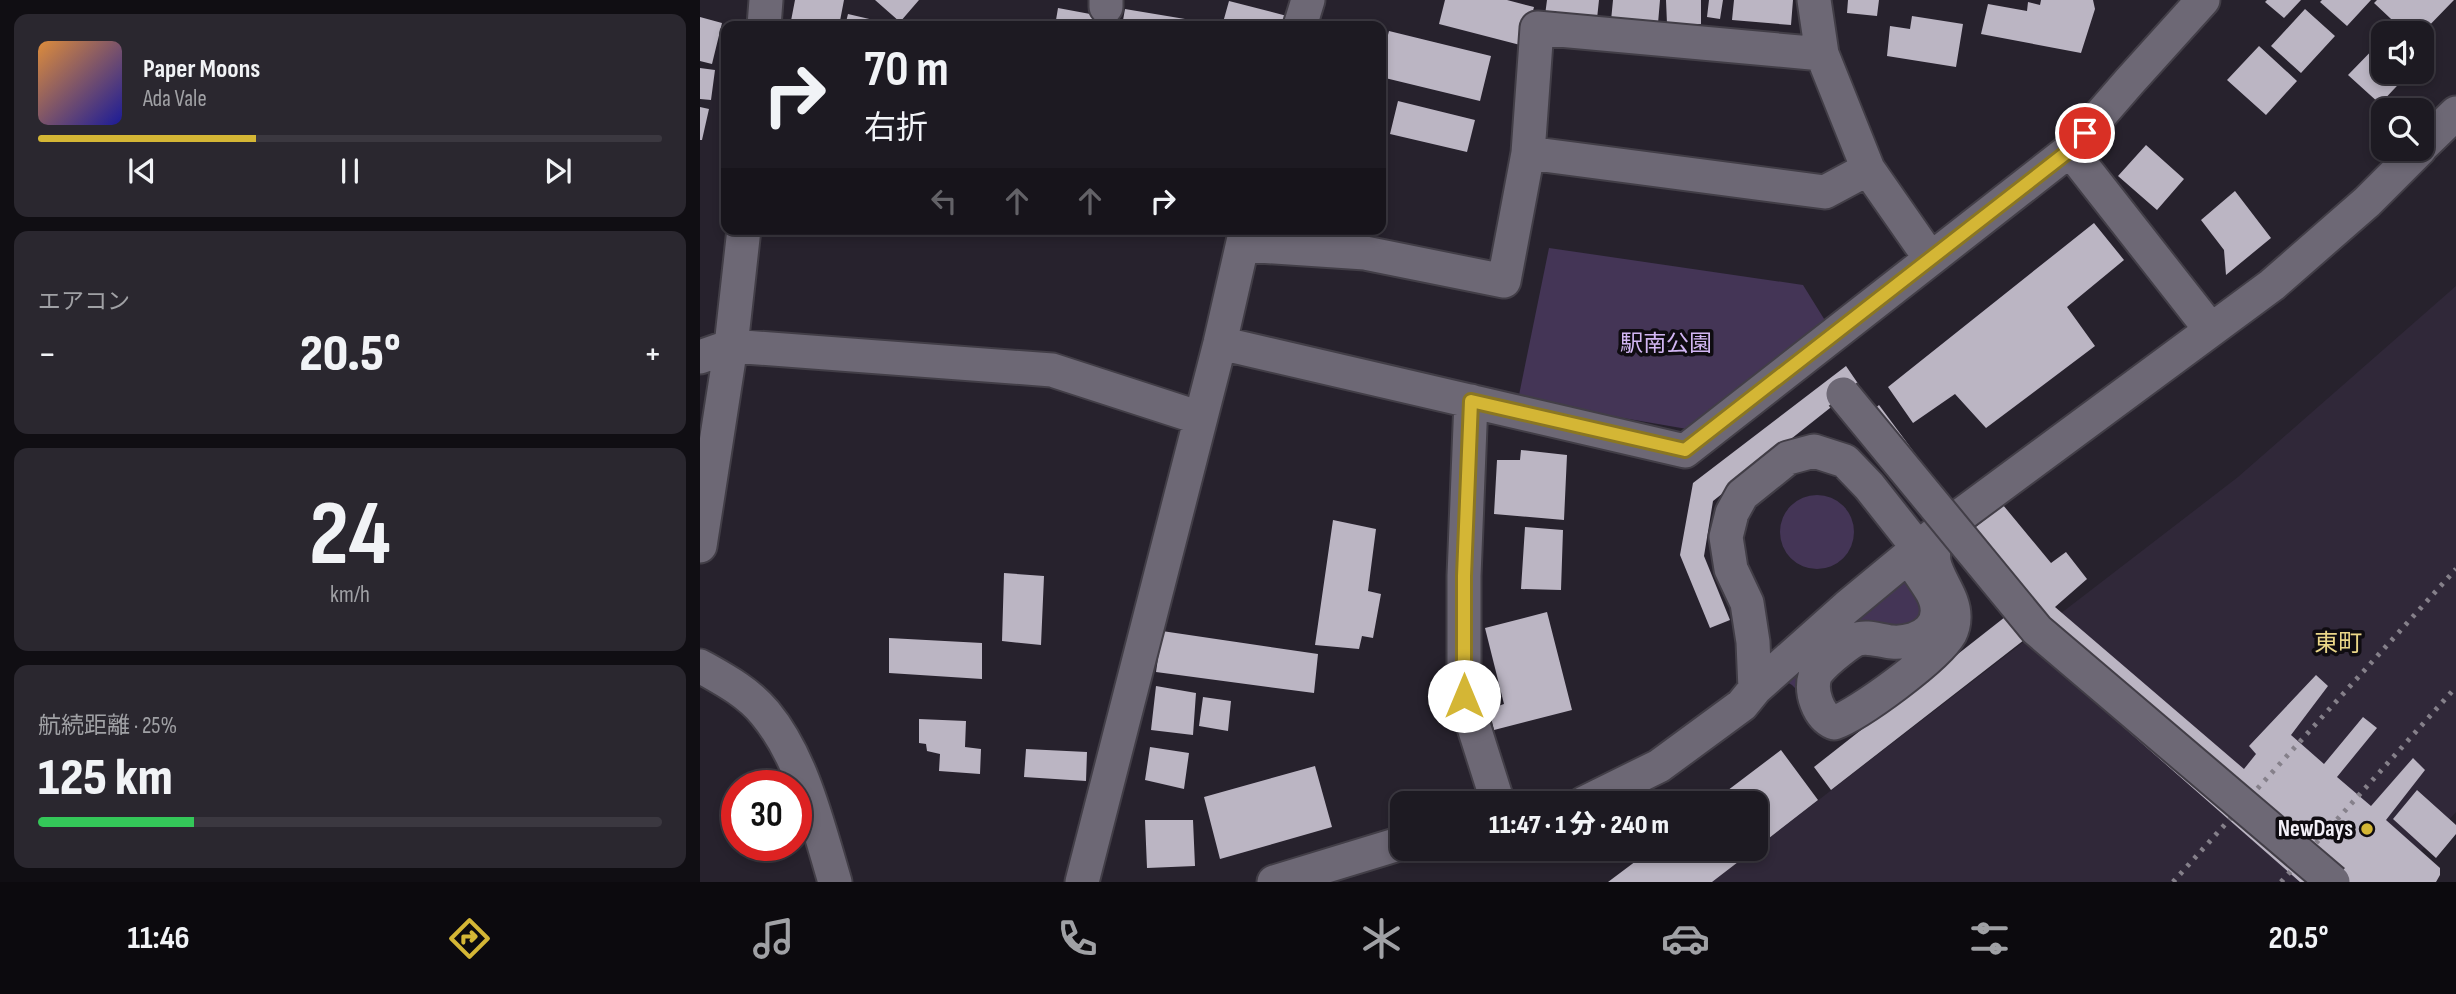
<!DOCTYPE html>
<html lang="ja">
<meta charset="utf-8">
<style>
body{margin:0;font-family:"Sofia Sans Condensed","Noto Sans JP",sans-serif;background:#2a272f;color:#f1f3f6;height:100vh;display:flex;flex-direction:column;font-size:26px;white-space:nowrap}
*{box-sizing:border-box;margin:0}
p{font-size:23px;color:#a0a1a5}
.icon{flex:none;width:38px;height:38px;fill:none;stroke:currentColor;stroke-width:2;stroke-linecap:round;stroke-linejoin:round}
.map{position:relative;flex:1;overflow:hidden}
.sheet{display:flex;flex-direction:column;gap:14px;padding:14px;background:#100e13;width:700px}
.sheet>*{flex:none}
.top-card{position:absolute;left:21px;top:21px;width:665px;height:214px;border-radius:14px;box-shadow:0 4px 10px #0003,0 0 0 2px #3b3840;background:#1d1a22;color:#f1f3f6;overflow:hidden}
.buttons{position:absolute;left:1671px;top:21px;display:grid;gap:14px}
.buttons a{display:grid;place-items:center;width:63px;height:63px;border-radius:14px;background:#1d1a22;box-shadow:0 4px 10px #0003,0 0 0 2px #3b3840;font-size:35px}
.speed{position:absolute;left:21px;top:770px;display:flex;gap:14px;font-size:35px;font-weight:700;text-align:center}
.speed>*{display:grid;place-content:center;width:91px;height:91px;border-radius:50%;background:#1d1a22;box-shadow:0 4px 10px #0003,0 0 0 2px #3b3840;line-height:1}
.speed .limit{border:10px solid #d22;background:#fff;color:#111}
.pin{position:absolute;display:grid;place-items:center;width:60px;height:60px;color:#fff;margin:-30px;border:4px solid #fff;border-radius:50%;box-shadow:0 2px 7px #0007}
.me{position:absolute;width:77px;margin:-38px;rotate:0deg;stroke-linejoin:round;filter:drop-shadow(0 0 5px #0008)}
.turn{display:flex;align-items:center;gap:24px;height:147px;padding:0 28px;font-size:32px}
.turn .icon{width:91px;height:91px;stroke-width:2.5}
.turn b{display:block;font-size:49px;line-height:60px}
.lanes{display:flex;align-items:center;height:66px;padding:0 28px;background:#0003;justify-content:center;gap:35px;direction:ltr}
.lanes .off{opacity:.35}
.big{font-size:52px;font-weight:800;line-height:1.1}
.sheet .card{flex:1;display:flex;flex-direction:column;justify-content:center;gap:10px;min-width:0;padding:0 24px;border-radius:14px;background:#2a272f}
.sheet .dial{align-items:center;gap:0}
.dial b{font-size:91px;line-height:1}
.song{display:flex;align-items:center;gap:21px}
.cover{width:84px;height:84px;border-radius:10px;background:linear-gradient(135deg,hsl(30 70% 55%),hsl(240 70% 35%))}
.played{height:7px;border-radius:4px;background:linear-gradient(90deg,#d4b635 35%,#3b3840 35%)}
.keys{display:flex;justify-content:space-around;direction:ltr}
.heat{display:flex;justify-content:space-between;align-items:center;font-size:38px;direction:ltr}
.charge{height:10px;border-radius:5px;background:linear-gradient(90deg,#34c759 25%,#3b3840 0)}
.trip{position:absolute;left:690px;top:791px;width:378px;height:70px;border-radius:14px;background:#1d1a22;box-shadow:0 4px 10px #0003,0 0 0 2px #3b3840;font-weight:800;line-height:70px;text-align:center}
.dock{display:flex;height:112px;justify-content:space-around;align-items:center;background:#0c0a0e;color:#a0a1a5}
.dock .icon{width:49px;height:49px}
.dock .active{color:#d4b635}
.dock b{font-size:32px;color:#f1f3f6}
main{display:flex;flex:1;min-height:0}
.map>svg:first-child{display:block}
.built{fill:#302839}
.green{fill:#443556}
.building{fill:#bbb5c3}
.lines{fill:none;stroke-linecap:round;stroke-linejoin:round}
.minor-casing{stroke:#423e47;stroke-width:37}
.minor{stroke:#6d6875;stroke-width:33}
.rail{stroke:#85808a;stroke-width:5;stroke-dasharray:3.5 7;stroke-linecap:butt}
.minor-bridge-casing{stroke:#423e47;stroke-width:37;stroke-linecap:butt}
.minor-bridge{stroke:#6d6875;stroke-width:33}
.route-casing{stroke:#8a7622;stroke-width:18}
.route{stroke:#d4b635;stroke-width:12}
.poi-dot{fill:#d4b635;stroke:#0f0c11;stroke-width:2.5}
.labels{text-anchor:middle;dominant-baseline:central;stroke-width:7;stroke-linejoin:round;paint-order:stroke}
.park-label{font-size:23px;fill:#d2b6f3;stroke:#0f0c11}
.poi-label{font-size:23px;font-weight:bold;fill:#f4f1f9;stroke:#0f0c11;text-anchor:end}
.neighbourhood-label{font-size:24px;fill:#ead688;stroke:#0f0c11}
</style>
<main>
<section class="sheet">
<div class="card">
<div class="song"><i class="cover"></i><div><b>Paper Moons</b><p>Ada Vale</p></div></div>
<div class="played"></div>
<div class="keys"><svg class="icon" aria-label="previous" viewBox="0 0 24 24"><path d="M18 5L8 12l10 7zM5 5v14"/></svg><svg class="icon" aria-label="pause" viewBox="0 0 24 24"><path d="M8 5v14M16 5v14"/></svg><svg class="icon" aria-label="next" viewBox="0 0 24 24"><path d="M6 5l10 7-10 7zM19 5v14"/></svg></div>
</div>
<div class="card"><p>エアコン</p>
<div class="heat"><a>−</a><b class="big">20.5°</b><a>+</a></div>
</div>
<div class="card dial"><b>24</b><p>km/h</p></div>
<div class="card"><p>航続距離 · 25%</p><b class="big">125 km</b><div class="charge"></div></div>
</section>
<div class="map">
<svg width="1756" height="882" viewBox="0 0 1756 882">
<rect width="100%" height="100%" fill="#27222d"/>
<path class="built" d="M 1756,286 L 1756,812 L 1693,882 L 1012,882 L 1538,477 Z"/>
<path class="green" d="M 849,248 L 1103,285 L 1126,322 L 987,429 L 818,400 Z
M1080 532a37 37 0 1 1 74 0a37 37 0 1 1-74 0Z
M 1202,582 L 1212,583 L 1226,605 L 1217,627 L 1177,632 L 1109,702 L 1092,685 L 1078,677 Z"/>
<path class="building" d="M 95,0 L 144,0 L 139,26 L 90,26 Z
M 175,0 L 219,0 L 200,22 Z
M 745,0 L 807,0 L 834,7 L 824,46 L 739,24 Z
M 847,0 L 899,0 L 896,28 L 844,23 Z
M 913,0 L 960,0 L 957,35 L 910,31 Z
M 966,0 L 1001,0 L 1001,24 L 967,24 Z
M 1009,0 L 1023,0 L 1020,19 L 1007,17 Z
M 1034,0 L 1093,0 L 1091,25 L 1032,20 Z
M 1148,0 L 1179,0 L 1177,16 L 1147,13 Z
M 1341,0 L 1393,0 L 1395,9 L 1381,53 L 1281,34 L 1288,4 L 1327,11 L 1328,2 L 1340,5 Z
M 1567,0 L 1601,0 L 1584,18 L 1565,2 Z
M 1622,0 L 1671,0 L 1647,26 L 1620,2 Z
M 1677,0 L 1754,0 L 1722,33 L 1706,33 L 1674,3 Z
M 529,1 L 587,16 L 584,26 L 522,26 Z
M 358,8 L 417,19 L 416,26 L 355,26 Z
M 425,9 L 491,20 L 490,26 L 422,26 Z
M 1605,9 L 1635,36 L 1601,73 L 1571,46 Z
M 148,14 L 195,25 L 195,26 L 145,26 Z
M 1212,16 L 1263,24 L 1256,67 L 1187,56 L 1190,26 L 1210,29 Z
M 0,17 L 22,23 L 12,64 L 0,61 Z
M 689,31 L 791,56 L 780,101 L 681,77 L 681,63 Z
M 1684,38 L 1684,72 L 1710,72 L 1680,104 L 1648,75 Z
M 1559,46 L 1597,81 L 1566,115 L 1527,80 Z
M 0,68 L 15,70 L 11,100 L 0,99 Z
M 698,101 L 775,120 L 767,152 L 690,134 Z
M 0,107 L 9,109 L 2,140 L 0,140 Z
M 1446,145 L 1484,179 L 1457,210 L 1418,176 Z
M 1535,191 L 1571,238 L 1526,275 L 1524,250 L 1501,220 Z
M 1394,223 L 1424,260 L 1367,307 L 1395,346 L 1286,428 L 1255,394 L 1213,423 L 1188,387 Z
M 1146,366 L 1159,385 L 1013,501 L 1004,556 L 1030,620 L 1010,628 L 980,555 L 993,483 Z
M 1179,405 L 1272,530 L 1303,505 L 1351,563 L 1366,552 L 1387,579 L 1355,607 L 1544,769 L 1556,754 L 1549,746 L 1616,675 L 1628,686 L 1591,735 L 1624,764 L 1663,717 L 1677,728 L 1637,777 L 1671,806 L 1713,758 L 1725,770 L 1686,820 L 1740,868 L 1740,875 L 1736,882 L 1600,882 L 1324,640 L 1131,790 L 1114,767 L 1305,617 L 1210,494 L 1203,491 L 1150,430 Z
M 821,450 L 867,455 L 864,520 L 794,514 L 797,460 L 820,460 Z
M 633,520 L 676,529 L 668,591 L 681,594 L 673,638 L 662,636 L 659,649 L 615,645 Z
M 825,527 L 863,530 L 861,590 L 821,589 Z
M 304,573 L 344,576 L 341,645 L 302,641 Z
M 847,612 L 872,710 L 794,730 L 789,709 L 804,704 L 785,628 Z
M 462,631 L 618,654 L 614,693 L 456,672 Z
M 189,638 L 282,643 L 282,679 L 189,673 Z
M 456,686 L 496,693 L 493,735 L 451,730 Z
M 503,697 L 531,701 L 528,731 L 499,726 Z
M 219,719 L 266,721 L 265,747 L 281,749 L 280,774 L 239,771 L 240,754 L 227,751 L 226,744 L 219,743 Z
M 450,747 L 489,753 L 484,789 L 445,780 Z
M 326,749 L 387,752 L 386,781 L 324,777 Z
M 1081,750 L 1118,800 L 1055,849 L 1055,803 L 1011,803 Z
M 615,766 L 632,827 L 520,859 L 504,797 Z
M 1717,790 L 1756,825 L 1756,834 L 1736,858 L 1693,819 Z
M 445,820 L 493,820 L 495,866 L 447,868 Z
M 952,849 L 1055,849 L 1012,882 L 908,882 Z"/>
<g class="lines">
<g class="minor-casing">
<path id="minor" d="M 406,0 L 406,7
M 1114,0 L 1122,54 L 1168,169 L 1230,258
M 64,26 L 66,0
M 600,26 L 608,0
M 1122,54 L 837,28 L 828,153 L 1125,192 L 1168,169
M 1722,146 L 1756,113
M 1370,150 L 1511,330
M 543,245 L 665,253 L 804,281 L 828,153
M 520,343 L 985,451 L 1370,150 L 1429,82 L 1503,0
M 0,357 L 31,346 L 352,370 L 500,418
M 771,401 L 764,576 L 764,696 L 798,803
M 0,546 L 31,346 L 44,229
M 1208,556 C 1216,568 1225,580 1232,592 C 1249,624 1222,644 1192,642 C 1180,641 1167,635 1155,640 C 1146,645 1118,667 1115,676 C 1110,692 1118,716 1134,723 C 1159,714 1237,657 1250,634 C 1252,630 1254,623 1254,618 C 1255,598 1238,581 1234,562 C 1233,553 1234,543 1234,535
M 0,666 C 23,679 48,692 65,713 C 103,759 118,826 135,882
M 1055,689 L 1053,642 L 1047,603 L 1031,569 L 1026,537 L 1032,513 L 1042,495 L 1088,458 L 1114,451 L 1145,461 L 1169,486 L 1218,548
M 884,803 L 959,766 L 1042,705 L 1055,689 L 1147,607 L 1234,535 L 1572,285 L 1667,202 L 1720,149
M 382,882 L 520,343 L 546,229
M 574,882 L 702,843"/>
</g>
<use href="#minor" class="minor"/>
<path class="rail" d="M 1473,882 L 1756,569
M 1581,882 L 1756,687"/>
<g class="minor-bridge-casing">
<path id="minor-bridge" d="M 1143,394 L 1337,630 L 1633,882"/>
</g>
<use href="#minor-bridge" class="minor-bridge"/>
</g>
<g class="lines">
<g class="route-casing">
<path id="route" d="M 764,696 L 764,576 L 771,401 L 985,450 L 1370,150 L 1385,133"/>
</g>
<use href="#route" class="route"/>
</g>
<circle class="poi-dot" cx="1667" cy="829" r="7"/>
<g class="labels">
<g class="park-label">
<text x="966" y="344">駅南公園</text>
</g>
<g class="poi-label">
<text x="1653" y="829">NewDays</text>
</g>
<g class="neighbourhood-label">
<text x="1638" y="643">東町</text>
</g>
</g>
</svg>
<div class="buttons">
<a><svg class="icon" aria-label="sound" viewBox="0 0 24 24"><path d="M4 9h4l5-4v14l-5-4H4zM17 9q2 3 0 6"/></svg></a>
<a><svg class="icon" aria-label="search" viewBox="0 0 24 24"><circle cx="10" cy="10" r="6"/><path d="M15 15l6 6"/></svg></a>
</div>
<div class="speed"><div class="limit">30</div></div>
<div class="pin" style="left:1385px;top:133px;background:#d93025"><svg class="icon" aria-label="arrive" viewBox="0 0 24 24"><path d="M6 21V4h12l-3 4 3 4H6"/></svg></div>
<svg class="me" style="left:764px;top:696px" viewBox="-20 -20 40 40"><circle r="19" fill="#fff"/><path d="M0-13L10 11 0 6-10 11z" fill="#d4b635"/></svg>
<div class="trip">11:47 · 1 分 · 240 m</div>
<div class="top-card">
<div class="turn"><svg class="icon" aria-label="right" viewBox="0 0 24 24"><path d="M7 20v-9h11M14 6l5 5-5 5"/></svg><div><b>70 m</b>右折</div></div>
<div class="lanes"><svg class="icon off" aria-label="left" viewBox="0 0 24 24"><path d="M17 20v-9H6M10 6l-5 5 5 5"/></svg><svg class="icon off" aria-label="ahead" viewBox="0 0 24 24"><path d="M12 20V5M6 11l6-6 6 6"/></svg><svg class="icon off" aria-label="ahead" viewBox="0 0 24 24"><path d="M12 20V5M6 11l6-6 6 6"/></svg><svg class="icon" aria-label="right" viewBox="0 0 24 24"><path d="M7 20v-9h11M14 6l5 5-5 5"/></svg></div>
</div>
</div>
</main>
<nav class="dock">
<b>11:46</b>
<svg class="icon active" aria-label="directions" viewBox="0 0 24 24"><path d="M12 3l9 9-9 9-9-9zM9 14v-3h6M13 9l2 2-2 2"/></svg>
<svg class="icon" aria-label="music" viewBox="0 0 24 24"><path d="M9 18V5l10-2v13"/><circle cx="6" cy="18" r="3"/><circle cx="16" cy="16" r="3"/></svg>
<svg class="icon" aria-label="phone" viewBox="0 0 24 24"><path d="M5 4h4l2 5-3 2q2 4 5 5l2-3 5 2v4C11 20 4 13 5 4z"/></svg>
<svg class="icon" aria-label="climate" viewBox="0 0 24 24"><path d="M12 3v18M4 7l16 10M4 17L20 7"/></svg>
<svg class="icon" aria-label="car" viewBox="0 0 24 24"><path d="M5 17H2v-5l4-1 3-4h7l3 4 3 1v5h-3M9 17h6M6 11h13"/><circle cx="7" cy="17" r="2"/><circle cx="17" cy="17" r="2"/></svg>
<svg class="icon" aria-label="filters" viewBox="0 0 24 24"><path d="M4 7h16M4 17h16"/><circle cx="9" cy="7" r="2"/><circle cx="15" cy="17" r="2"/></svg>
<b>20.5°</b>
</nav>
